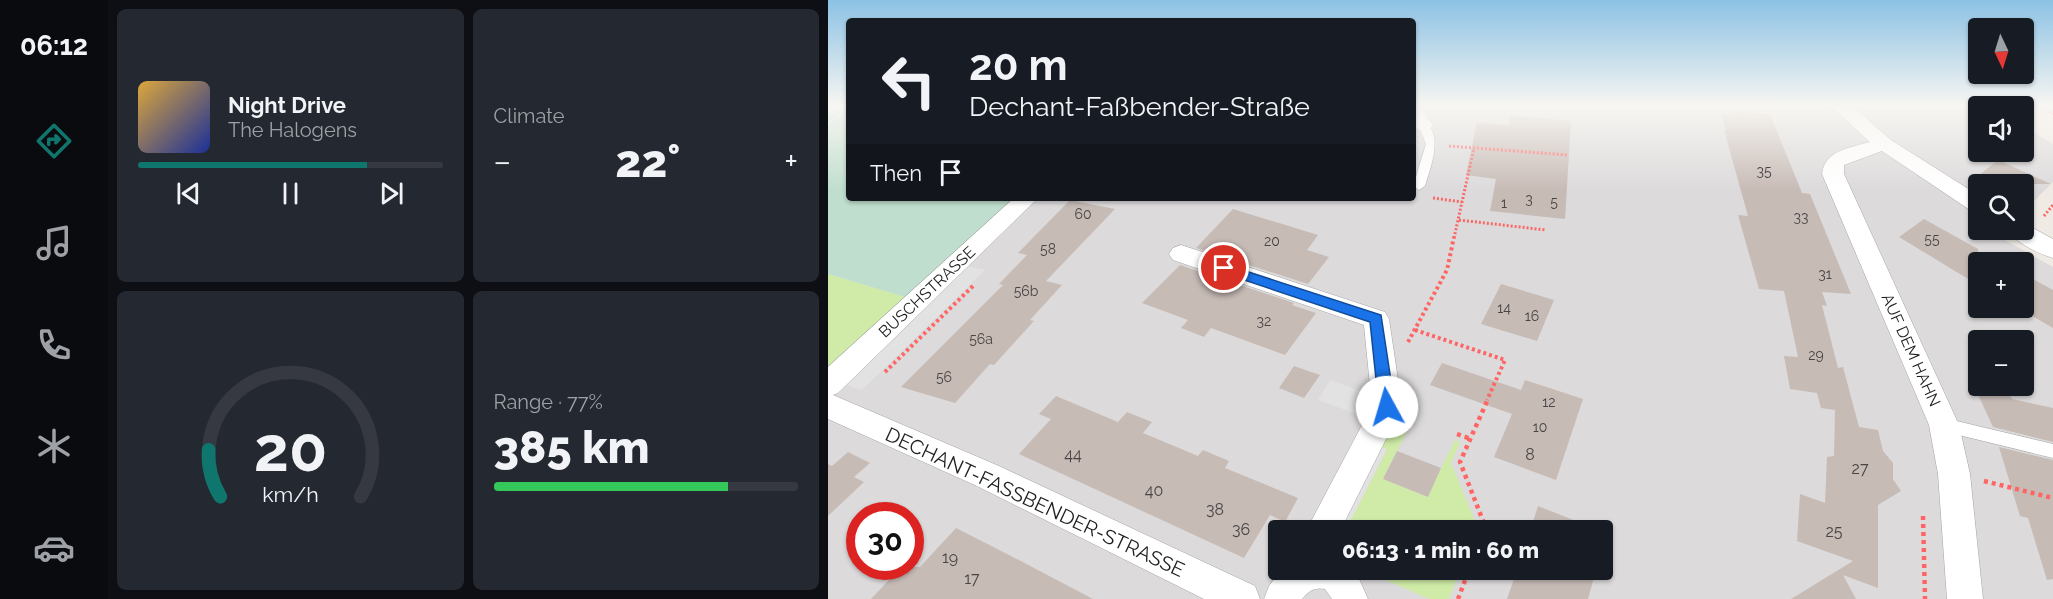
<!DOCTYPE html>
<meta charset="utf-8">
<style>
body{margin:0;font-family:Raleway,sans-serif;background:#242831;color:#f1f3f6;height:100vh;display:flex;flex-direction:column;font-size:22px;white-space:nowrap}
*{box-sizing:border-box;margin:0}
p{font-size:20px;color:#9ea1a6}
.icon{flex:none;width:33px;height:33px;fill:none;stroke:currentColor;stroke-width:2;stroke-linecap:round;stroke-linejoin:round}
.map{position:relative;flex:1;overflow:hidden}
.panel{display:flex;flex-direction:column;gap:9px;padding:9px;background:#0d0f14;width:720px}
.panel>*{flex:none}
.banner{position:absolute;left:18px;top:18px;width:570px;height:183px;border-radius:6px;box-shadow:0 2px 4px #0004;background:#171b24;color:#f1f3f6;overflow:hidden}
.needle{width:39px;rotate:176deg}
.tools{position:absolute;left:1140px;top:18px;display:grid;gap:12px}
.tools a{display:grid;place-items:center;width:66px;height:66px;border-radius:6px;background:#171b24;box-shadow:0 2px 4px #0004;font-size:30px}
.speed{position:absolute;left:18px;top:502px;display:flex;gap:12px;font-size:30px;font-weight:700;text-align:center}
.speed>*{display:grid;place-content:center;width:78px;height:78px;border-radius:50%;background:#171b24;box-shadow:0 2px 4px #0004;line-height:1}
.speed .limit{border:9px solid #d22;background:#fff;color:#111}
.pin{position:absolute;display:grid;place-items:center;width:51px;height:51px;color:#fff;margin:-26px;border:3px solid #fff;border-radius:50%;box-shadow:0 2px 6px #0007}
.me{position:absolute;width:66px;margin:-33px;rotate:354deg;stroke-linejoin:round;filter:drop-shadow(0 0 4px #0008)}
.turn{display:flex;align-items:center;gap:21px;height:126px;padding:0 24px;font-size:27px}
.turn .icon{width:78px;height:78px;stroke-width:2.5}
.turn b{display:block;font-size:42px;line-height:51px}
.then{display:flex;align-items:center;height:57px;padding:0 24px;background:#0003;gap:12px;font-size:22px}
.big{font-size:45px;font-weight:800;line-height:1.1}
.panel .card{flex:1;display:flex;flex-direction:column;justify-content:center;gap:9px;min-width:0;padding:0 21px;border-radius:9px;background:#242831}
.panel .dial{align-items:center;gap:0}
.dial svg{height:156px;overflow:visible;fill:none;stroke:#363941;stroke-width:7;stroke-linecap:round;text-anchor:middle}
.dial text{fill:#f1f3f6;stroke:none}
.song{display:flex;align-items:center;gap:18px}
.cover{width:72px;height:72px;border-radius:9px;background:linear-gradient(135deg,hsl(40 70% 55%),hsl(230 70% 35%))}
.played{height:6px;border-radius:3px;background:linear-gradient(90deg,#0f766e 75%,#363941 75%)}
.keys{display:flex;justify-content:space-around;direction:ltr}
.heat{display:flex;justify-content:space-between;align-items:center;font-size:33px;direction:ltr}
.charge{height:9px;border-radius:4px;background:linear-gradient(90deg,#34c759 77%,#363941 0)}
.panel .tiles{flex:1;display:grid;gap:9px;grid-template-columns:repeat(2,1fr)}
.trip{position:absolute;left:440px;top:520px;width:345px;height:60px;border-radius:6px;background:#171b24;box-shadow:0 2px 4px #0004;font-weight:800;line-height:60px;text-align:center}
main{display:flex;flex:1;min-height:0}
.menu{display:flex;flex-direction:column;width:108px;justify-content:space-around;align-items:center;background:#090b0e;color:#9ea1a6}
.menu .icon{width:42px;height:42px}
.menu .selected{color:#0f766e}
.menu b{font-size:27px;color:#f1f3f6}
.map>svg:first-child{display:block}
.residential{fill:#dcdadb;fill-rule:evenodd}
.grass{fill:#cfeba7}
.wetland{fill:#bfdecd}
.parking{fill:#e2e2e2}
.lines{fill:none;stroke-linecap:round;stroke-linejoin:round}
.stream{stroke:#a2d7de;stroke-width:8}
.building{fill:#c7bbb6}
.service-casing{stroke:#a5a5a5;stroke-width:1}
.minor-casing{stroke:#a5a5a5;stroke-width:1}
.path-far2{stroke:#fe6665;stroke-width:3;stroke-dasharray:2 2;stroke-linecap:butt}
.path-far1{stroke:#fe6665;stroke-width:4;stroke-dasharray:3 3;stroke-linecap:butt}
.path{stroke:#fe6665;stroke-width:4.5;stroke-dasharray:4 4;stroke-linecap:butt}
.service{fill:#fff;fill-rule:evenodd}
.minor{fill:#fff;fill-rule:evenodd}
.route{fill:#1a73e8;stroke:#114b97;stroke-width:1.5}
.labels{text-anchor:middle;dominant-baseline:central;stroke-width:6;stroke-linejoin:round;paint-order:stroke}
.number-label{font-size:14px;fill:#484544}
.street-label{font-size:16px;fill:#1e1e1e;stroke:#fff}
.near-number-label{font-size:16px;fill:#484544}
.near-street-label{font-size:20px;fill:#1e1e1e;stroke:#fff}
</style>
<main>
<nav class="menu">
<b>06:12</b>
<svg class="icon selected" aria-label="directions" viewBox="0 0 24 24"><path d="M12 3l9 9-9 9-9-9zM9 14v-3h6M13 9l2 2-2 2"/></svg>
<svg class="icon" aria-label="music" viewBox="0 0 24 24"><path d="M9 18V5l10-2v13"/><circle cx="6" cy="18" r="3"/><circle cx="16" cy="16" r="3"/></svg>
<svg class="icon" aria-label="phone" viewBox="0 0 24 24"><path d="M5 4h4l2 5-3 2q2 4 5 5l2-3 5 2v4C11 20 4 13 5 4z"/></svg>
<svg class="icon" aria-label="climate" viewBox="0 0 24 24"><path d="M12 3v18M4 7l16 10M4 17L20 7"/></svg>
<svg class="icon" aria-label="car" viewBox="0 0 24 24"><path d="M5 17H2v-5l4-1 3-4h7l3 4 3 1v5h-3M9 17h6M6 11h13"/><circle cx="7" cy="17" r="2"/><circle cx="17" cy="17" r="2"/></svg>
</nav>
<section class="panel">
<div class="tiles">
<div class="card">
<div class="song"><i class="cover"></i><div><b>Night Drive</b><p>The Halogens</p></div></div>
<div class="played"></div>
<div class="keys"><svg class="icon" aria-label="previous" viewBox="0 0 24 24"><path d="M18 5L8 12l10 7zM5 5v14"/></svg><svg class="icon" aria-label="pause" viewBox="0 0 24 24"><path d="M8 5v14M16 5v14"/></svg><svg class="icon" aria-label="next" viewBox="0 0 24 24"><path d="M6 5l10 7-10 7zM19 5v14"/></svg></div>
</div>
<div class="card"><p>Climate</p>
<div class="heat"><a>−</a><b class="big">22°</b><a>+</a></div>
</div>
<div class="card dial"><svg viewBox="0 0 100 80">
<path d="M14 69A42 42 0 1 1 86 69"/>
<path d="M14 69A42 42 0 0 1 8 45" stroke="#0f766e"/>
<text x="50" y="56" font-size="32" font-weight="700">20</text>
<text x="50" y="72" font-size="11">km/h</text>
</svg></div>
<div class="card"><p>Range · 77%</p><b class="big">385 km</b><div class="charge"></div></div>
</div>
</section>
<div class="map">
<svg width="1225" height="599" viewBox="0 0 1225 599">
<rect width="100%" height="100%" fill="#efeae3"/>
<path class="residential" d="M 585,106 L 1164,106 L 1150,106 L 1150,152 L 1196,152 L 1196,126 L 1225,144 L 1225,182 L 1196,211 L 1196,184 L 1150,184 L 1150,230 L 1176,230 L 1170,236 L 1225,267 L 1225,599 L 0,599 L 0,397 L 207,198 L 585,198 ZM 1150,262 L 1196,262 L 1196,308 L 1150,308 ZM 1150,340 L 1196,340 L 1196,386 L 1150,386 ZM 32,516 L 82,516 L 82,567 L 32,567 ZM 450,531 L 774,531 L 774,570 L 450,570 Z"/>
<path class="grass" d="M 0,274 L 80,298 L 0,371 Z
M 564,426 L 579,431 L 555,479 L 599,497 L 627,440 L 632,442 L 623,463 L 649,526 L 647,531 L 517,531 L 559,450 L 548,445 Z
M 535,570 L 632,570 L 621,599 L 601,599 Z"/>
<path class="wetland" d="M 20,106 L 21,198 L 188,198 L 80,298 L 0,274 L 0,125 Z"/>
<path class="parking" d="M 140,266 L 157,270 L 34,390 L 15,384 Z
M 502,380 L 546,396 L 534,416 L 490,400 Z
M 548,445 L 559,449 L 517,531 L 503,531 Z"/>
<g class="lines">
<path class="stream" d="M 0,118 L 13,106"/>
</g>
<path class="building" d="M 901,111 L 942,114 L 974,193 L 982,194 L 1023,294 L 994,292 L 999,306 L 994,305 L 1010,368 L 1015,367 L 1031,427 L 1050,430 L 1055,451 L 1065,463 L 1065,479 L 1073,491 L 1050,505 L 1050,588 L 1015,575 L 1028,599 L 963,599 L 1025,561 L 969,541 L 972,494 L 997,503 L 999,457 L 1006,456 L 1007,410 L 993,408 L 989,393 L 962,389 L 956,356 L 970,357 L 956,291 L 931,289 L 910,215 L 920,216 L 896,130 L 898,130 L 893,113 L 903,114 Z
M 682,115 L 743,121 L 737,219 L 662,211 L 668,179 L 638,175 L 649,122 L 680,125 Z
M 1170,160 L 1223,184 L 1169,184 L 1150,176 Z
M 242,200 L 287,209 L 218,281 L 234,285 L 202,320 L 206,321 L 166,365 L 162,364 L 127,403 L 73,387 L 175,285 L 171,284 L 199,255 L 190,253 Z
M 405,209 L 490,235 L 479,250 L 501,257 L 480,284 L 368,248 Z
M 1096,219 L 1150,249 L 1150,285 L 1071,237 Z
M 352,265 L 466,303 L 464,305 L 488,313 L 457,355 L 383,328 L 376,337 L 353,328 L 360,320 L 314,303 Z
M 1196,274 L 1225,290 L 1225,328 L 1196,311 Z
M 673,284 L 726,300 L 709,341 L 653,324 Z
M 614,363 L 693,390 L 697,380 L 755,399 L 728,480 L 666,457 L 684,414 L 602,385 Z
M 466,366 L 492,375 L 476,398 L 451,388 Z
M 1146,386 L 1177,386 L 1184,399 L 1225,408 L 1225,442 L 1165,427 Z
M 228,396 L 290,422 L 299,412 L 324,422 L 315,433 L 370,456 L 375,450 L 401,461 L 397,468 L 470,498 L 457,522 L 442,515 L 416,558 L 191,454 L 223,419 L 211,414 Z
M 1171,447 L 1225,460 L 1225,579 L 1219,580 L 1200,518 L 1192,516 Z
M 569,451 L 613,468 L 600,497 L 555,479 Z
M 20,452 L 42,463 L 26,477 L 36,482 L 0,516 L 0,464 L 4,466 Z
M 710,506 L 773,531 L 702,531 Z
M 128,528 L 183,556 L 265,599 L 43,599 L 73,567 L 92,567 Z
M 689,570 L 768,570 L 760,599 L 679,599 Z"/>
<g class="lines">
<g class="service-casing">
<path id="service" d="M 595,122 C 617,132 602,169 597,186 L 591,190 L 585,186 L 598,144 L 590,125 Z
M 1116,418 L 1225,444 L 1225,458 L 1110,430 L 1108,425 L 1110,420 Z"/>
</g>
<g class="minor-casing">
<path id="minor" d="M 1003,106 L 1024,106 L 1063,140 L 1150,195 L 1150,212 L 1142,210 L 1054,151 L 1016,165 L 1016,174 L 1131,425 L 1142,474 L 1155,599 L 1119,599 L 1110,474 L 1101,425 L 994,174 C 997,150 1021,148 1042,142 Z
M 585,107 C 594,110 599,117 605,125 L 602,129 C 584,134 585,121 585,107 Z
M 186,198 L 210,198 L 10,393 L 5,395 L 171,466 L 427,586 L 432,599 L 376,599 L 149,486 L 0,419 L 0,367 Z
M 1196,223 L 1225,239 L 1225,258 C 1211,254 1186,242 1180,230 L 1196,230 Z
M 353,245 L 557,312 L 561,319 L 574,407 L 512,531 L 478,531 L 544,406 L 536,325 L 345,260 L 341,254 L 345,248 Z
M 453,570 L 527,570 L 540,599 L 504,599 L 497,589 C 486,587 481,591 474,599 L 436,599 L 441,586 Z"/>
</g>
<path class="path-far2" d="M 1210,106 L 1225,114
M 621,146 L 740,155
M 605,198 L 634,202
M 1216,216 L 1225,205
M 631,220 L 718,230
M 626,238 L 646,148"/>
<path class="path-far1" d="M 587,330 L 677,360 L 659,400
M 580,342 L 619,270 L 626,237
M 57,372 L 146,285"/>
<path class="path" d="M 629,434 L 643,439
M 1156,481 L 1225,498
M 1095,516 L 1097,599
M 656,531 L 657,526 L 632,462 L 660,399
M 630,599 L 641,570"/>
<use href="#service" class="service"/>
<use href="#minor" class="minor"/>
</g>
<linearGradient id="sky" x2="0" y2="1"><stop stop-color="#8cc2e4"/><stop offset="0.56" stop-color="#f8f6f2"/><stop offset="1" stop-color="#f8f6f2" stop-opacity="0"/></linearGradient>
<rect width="1225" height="190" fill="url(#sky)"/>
<path class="route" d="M 396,264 L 553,315 L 567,407 L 564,412 L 559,414 L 553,412 L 551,407 L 542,322 L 392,272 L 390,268 Z"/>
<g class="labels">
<g class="number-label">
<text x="936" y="171">35</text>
<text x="701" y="199">3</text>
<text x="726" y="202">5</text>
<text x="676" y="203">1</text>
<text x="255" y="214">60</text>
<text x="973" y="217">33</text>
<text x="1104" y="239">55</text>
<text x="444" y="241">20</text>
<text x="220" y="249">58</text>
<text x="997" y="274">31</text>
<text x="198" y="291">56b</text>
<text x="676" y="308">14</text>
<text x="704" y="316">16</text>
<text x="436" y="321">32</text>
<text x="153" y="339">56a</text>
<text x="988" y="355">29</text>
<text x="116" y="377">56</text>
<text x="721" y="402">12</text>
<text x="712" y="427">10</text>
</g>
<g class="street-label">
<text transform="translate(99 292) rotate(-43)">BUSCHSTRASSE</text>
<text transform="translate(1083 350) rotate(66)">AUF DEM HAHN</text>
</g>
<g class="near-number-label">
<text x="245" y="454">44</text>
<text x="702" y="454">8</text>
<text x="1032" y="468">27</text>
<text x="326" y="490">40</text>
<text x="387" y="509">38</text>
<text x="413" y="529">36</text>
<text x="1006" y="531">25</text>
<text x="122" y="557">19</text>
<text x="144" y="578">17</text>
</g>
<g class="near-street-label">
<text transform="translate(207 502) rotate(25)">DECHANT-FASSBENDER-STRASSE</text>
</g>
</g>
</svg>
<div class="tools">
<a><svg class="needle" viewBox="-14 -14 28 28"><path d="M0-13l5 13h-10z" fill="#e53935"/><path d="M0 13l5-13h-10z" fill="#9ea1a6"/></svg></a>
<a><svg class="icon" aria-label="sound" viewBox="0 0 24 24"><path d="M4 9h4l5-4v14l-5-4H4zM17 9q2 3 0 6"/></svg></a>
<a><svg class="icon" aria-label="search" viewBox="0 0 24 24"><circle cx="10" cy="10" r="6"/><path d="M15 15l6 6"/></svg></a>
<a>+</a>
<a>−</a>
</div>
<div class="speed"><div class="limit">30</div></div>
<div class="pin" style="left:396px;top:268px;background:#d93025"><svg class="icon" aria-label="arrive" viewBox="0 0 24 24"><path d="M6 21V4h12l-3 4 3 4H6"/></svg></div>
<svg class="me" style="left:559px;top:407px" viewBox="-20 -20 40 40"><circle r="19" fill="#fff"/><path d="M0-13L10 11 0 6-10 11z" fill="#1a73e8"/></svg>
<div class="trip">06:13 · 1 min · 60 m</div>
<div class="banner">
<div class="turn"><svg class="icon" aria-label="left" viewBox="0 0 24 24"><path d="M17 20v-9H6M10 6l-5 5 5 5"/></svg><div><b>20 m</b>Dechant-Faßbender-Straße</div></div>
<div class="then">Then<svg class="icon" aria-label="arrive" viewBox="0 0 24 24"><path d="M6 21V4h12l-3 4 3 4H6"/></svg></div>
</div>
</div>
</main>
